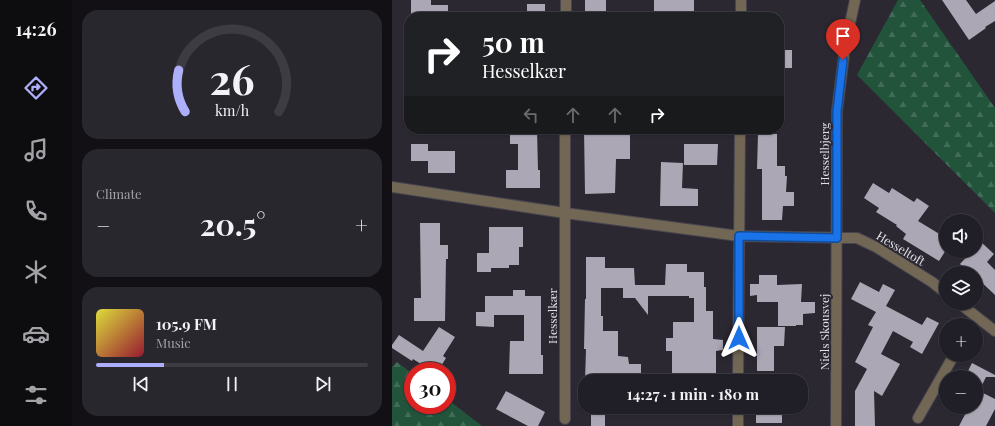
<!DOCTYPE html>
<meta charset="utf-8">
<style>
body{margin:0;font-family:"Playfair Display",serif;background:#28272e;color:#f1f3f6;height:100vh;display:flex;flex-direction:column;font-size:15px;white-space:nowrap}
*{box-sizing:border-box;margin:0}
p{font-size:13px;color:#a2a2a7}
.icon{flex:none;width:22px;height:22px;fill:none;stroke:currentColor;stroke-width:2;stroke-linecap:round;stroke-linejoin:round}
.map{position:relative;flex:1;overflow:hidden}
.side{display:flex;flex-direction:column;gap:10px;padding:10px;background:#121015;width:320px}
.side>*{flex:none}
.banner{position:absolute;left:12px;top:12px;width:380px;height:122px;border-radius:16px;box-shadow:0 1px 3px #0004,0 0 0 1px #3d3c43;background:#202124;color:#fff;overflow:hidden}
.buttons{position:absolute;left:547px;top:214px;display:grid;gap:8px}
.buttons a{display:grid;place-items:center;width:44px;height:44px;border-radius:50%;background:#201e26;box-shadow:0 1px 3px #0004,0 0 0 1px #3d3c43;font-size:20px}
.speed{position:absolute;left:12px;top:362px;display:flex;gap:8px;font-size:20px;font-weight:700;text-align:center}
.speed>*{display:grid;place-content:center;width:52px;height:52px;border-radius:50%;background:#201e26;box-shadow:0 1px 3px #0004,0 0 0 1px #3d3c43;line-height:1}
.speed .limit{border:6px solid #d22;background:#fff;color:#111}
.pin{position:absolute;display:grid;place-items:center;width:34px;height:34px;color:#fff;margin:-41px -17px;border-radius:50% 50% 50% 0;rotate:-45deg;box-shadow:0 0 4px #0007}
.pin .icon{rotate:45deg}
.me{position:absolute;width:44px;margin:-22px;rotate:0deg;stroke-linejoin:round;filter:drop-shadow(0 0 3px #0008)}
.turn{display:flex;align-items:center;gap:14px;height:84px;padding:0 12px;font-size:18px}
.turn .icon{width:52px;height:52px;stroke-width:2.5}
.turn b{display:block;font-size:28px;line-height:34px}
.lanes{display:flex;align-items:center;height:38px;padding:0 12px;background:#0003;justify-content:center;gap:20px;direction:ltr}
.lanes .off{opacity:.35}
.big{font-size:30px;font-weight:700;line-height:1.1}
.side .widget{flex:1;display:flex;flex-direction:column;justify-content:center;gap:6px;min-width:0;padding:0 14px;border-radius:16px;background:#28272e}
.side .dial{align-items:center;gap:0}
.dial svg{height:104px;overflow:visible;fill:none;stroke:#3d3c43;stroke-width:7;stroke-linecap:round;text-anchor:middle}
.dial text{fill:#f1f3f6;stroke:none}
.song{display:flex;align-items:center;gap:12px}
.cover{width:48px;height:48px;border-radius:6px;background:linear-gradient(135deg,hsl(60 70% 55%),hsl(350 70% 35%))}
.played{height:4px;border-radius:2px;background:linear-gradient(90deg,#adaffb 25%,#3d3c43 25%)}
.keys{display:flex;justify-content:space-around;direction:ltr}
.heat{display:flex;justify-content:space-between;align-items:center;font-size:22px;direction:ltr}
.trip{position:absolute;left:186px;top:374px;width:230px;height:40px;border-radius:16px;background:#201e26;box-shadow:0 1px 3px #0004,0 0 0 1px #3d3c43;font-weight:700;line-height:40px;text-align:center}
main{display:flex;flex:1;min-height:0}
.tabs{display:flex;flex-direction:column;width:72px;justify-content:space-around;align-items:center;background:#0d0c0f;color:#a2a2a7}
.tabs .icon{width:28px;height:28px}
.tabs .on{color:#adaffb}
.tabs b{font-size:18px;color:#f1f3f6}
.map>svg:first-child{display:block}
.forest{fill:url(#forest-firs)}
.building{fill:#aba7b5}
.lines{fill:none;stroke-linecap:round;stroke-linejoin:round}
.minor-casing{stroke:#48454f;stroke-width:12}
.minor{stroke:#716754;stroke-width:10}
.route-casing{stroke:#114b97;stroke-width:10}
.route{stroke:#1a73e8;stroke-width:7}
.labels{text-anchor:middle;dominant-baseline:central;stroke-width:4;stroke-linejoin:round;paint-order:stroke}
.street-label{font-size:12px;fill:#e0dee6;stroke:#2b2832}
</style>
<main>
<nav class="tabs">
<b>14:26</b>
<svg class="icon on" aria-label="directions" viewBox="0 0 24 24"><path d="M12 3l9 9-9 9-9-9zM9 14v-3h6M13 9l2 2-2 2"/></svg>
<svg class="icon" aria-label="music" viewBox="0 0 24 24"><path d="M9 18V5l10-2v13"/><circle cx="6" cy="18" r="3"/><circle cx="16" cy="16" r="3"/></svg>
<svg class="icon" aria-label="phone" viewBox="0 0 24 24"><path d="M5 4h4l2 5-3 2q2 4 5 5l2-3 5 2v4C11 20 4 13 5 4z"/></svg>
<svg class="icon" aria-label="climate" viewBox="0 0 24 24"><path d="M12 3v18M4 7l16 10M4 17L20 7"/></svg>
<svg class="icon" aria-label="car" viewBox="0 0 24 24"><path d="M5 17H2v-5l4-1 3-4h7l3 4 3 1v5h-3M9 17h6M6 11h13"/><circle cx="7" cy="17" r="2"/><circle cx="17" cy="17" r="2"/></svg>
<svg class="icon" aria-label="filters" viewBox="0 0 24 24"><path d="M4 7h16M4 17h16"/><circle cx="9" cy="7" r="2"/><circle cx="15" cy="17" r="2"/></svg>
</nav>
<section class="side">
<div class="widget dial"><svg viewBox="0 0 100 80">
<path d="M14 69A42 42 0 1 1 86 69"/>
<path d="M14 69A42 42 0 0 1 9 37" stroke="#adaffb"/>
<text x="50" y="56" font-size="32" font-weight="700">26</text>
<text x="50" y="72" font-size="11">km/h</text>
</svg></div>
<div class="widget"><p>Climate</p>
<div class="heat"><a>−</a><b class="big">20.5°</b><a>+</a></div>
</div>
<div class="widget">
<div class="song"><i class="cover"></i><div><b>105.9 FM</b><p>Music</p></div></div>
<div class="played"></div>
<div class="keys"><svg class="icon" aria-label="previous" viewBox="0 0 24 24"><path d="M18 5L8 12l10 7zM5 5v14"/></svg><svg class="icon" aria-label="pause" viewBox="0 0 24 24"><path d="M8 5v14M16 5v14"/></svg><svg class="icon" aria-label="next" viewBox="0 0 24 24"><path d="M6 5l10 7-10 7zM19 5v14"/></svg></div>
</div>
</section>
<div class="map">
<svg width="603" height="426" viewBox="0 0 603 426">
<defs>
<pattern id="forest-firs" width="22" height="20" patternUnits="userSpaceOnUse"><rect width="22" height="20" fill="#22543c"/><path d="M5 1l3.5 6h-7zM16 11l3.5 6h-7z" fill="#426c58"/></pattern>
</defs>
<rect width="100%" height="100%" fill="#2b2832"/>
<path class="forest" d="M 506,0 L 528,0 L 603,108 L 603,213 L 465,75 Z
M 5,362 L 21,374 L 21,405 L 55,405 L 55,399 L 90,426 L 0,426 L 0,367 Z"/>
<path class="building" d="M 19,0 L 39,0 L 39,5 L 56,5 L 56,17 L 19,17 Z
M 193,0 L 214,0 L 214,17 L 193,17 Z
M 262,0 L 302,0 L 302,15 L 274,15 L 273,17 L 262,17 Z
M 550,0 L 574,0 L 584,14 L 603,1 L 603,21 L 593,27 L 594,28 L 577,40 Z
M 135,4 L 153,4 L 153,17 L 135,17 Z
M 387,50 L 400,50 L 400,68 L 387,68 Z
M 118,129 L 145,129 L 146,170 L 148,170 L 148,188 L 114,188 L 114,170 L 126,170 L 126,144 L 118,144 Z
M 192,129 L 221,129 L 221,135 L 238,135 L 238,159 L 224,159 L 223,193 L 193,194 Z
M 366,134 L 385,134 L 385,166 L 393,166 L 393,176 L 395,176 L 394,192 L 402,192 L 402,206 L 391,206 L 390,220 L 370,220 L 370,169 L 365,169 Z
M 19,144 L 36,144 L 36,161 L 19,161 Z
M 292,144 L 326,144 L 325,165 L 292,165 Z
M 36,151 L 63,151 L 63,173 L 36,173 Z
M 269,162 L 291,163 L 290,188 L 306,189 L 306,206 L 268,206 Z
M 481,183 L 497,193 L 500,188 L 522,202 L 525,198 L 537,206 L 526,221 L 554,238 L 554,250 L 547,261 L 511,239 L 514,234 L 504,226 L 505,225 L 484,212 L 487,208 L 472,198 Z
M 28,223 L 48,223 L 48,245 L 56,245 L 56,259 L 54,259 L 53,321 L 22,321 L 22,298 L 29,298 Z
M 97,227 L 131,227 L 131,247 L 127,247 L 127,265 L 117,265 L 117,268 L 99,268 L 99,272 L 85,272 L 85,253 L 97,253 Z
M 589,242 L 602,254 L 595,262 L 603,270 L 603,295 L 584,277 L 584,273 L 578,273 L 568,264 L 580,251 L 584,251 L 584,247 Z
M 194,257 L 213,257 L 213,268 L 242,268 L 243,285 L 273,285 L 274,264 L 295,264 L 295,272 L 312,272 L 312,287 L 314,287 L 314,311 L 321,311 L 321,339 L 331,340 L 331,350 L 324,351 L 324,381 L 280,381 L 280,351 L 274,351 L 274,338 L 281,338 L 281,322 L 302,322 L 302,298 L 297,298 L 297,296 L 256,296 L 256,315 L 243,298 L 231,298 L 231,288 L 209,288 L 209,316 L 211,316 L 211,331 L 226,331 L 226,356 L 236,357 L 237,364 L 249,364 L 249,378 L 213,378 L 213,381 L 193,381 L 194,349 L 192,349 L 193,299 L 194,299 Z
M 367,275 L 385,275 L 385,285 L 410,284 L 409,302 L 423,302 L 423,313 L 411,314 L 411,325 L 404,325 L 404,326 L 386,326 L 386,302 L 365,302 L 365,295 L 358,296 L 358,284 L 367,284 Z
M 468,282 L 487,292 L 491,284 L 503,290 L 494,306 L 530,325 L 535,317 L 547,323 L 530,354 L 518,347 L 521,342 L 501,331 L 489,354 L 508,364 L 490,396 L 482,391 L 483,426 L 463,426 L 463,391 L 475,369 L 463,362 L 481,327 L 476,325 L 484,312 L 459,299 Z
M 121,290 L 133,290 L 133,296 L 149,296 L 149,355 L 151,355 L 151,374 L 117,374 L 118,341 L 132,341 L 132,315 L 102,315 L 102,327 L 84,326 L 84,312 L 93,312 L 93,296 L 121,296 Z
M 47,327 L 63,337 L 51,356 L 54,358 L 46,371 L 40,371 L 21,359 L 20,361 L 0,348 L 0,345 L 7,335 L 31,351 Z
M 365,327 L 393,327 L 392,346 L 382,346 L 382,371 L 365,371 Z
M 580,363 L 603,375 L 603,377 L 594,377 L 587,391 L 603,399 L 603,409 L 594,426 L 567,426 L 577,407 L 584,407 L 584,377 L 573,377 Z
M 114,391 L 153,412 L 146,426 L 136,426 L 104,409 Z
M 199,407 L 213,407 L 213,426 L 199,426 Z
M 364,407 L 390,407 L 390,423 L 364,423 Z"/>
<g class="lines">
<g class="minor-casing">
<path id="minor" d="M 174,17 L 174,0
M 349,17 L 349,0
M 0,187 L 173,213 L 347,236 L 465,238 L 484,247 L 540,282 L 554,293
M 567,303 L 603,331
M 346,381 L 348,129
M 526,418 L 562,355
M 173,419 L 173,129
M 346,426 L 346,407
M 444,426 L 445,111 L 453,47 L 463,0"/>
</g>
<use href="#minor" class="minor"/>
</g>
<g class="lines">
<g class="route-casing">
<path id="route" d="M 347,338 L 347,236 L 445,238 L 445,111 L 451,60"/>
</g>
<use href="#route" class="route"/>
</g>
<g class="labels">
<g class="street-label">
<text transform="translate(432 154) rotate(-90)">Hesselbjerg</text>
<text transform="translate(509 248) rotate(31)">Hesseltoft</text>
<text transform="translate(160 316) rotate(-90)">Hesselkær</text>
<text transform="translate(432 332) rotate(-90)">Niels Skousvej</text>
</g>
</g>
</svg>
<div class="buttons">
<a><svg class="icon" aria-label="sound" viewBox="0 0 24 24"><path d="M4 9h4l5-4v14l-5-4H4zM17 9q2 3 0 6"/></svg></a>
<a><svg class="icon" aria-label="layers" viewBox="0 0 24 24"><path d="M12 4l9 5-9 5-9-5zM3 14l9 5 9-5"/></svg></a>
<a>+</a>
<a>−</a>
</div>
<div class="speed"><div class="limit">30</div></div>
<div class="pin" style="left:451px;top:60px;background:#d93025"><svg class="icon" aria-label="arrive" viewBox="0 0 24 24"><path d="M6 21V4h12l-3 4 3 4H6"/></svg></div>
<svg class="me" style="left:347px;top:338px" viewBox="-20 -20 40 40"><path d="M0-17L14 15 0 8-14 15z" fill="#1a73e8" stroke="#fff" stroke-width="4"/></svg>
<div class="trip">14:27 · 1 min · 180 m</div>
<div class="banner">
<div class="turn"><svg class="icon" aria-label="right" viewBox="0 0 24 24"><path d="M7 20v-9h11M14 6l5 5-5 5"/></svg><div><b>50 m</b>Hesselkær</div></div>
<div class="lanes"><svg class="icon off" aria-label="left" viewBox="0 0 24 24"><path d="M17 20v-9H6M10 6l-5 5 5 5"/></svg><svg class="icon off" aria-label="ahead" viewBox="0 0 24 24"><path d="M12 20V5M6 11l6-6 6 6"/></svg><svg class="icon off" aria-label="ahead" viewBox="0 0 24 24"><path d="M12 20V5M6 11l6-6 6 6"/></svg><svg class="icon" aria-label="right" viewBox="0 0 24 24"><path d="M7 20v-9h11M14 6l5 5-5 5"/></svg></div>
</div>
</div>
</main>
